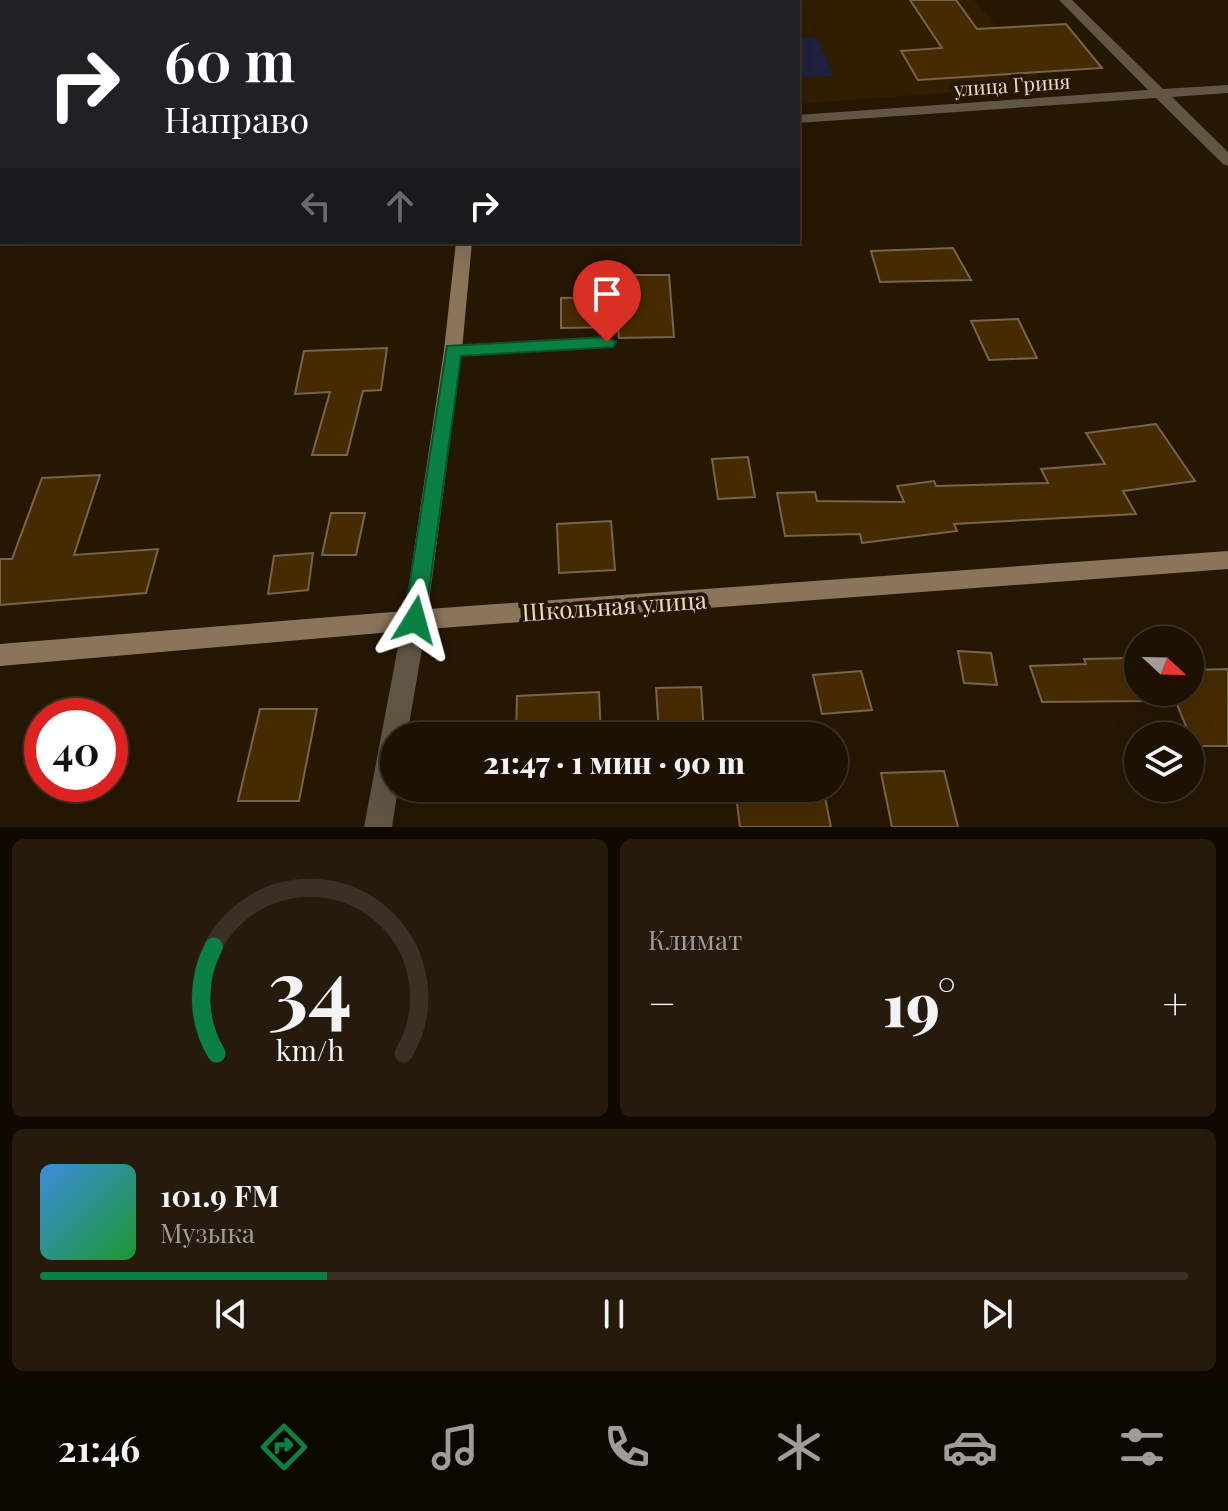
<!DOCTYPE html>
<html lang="ru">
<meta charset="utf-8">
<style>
body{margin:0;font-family:"Playfair Display",serif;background:#251a0c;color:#f1f3f6;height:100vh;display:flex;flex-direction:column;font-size:30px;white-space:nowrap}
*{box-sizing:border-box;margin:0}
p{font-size:26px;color:#a09d99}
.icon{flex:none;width:44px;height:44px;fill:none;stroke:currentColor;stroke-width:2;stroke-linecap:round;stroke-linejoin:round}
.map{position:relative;height:827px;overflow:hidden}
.side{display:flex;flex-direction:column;gap:12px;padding:12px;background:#0f0901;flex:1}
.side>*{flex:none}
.top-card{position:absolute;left:0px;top:0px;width:800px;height:244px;box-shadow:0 8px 32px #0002,0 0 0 2px #3a3124;background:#202124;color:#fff;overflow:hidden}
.needle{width:52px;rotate:112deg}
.buttons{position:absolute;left:1124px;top:626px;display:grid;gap:16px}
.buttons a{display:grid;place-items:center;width:80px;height:80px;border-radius:50%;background:#1c1102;box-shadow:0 8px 32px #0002,0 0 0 2px #3a3124;font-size:40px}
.speed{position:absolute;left:24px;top:698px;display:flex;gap:16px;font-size:40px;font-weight:700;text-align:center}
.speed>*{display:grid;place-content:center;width:104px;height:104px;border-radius:50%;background:#1c1102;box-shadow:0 8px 32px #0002,0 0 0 2px #3a3124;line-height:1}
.speed .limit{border:12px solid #d22;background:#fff;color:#111}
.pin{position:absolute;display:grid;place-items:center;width:68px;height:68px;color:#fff;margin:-82px -34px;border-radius:50% 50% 50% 0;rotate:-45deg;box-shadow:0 0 8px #0007}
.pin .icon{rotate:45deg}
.me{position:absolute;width:88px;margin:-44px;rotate:8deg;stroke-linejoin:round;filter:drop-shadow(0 0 6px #0008)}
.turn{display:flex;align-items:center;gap:28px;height:168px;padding:0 32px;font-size:36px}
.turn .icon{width:104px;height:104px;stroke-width:2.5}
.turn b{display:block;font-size:56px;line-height:68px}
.lanes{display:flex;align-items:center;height:76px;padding:0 32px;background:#0003;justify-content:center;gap:40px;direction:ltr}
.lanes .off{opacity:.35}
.big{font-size:60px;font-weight:800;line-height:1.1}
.side .card{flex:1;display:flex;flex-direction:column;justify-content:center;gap:12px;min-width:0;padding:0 28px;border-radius:12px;background:#251a0c}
.side .dial{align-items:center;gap:0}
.dial svg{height:208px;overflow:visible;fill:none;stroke:#3a3124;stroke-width:7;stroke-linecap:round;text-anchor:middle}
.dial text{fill:#f1f3f6;stroke:none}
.song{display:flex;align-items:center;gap:24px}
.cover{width:96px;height:96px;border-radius:12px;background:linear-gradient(135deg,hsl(210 70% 55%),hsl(130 70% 35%))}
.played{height:8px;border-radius:4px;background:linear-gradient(90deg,#0b8043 25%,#3a3124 25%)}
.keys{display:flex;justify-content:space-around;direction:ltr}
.heat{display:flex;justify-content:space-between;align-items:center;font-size:44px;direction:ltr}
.side .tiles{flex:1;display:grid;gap:12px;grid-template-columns:1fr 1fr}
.card:last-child{grid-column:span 2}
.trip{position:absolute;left:380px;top:722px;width:468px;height:80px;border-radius:40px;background:#1c1102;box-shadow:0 8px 32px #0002,0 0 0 2px #3a3124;font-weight:800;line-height:80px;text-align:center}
.menu{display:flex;height:128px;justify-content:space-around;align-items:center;background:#0b0701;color:#a09d99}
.menu .icon{width:56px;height:56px}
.menu .on{color:#0b8043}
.menu b{font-size:36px;color:#f1f3f6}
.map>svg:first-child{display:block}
.built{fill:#311e01}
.green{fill:#20213f}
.building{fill:#462b00;stroke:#76644d;stroke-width:2}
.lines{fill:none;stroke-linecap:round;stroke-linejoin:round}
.lane{fill:#615544;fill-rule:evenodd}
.street{fill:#615544;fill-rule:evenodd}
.secondary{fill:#8a755b;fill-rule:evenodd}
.route{fill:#0b8043;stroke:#07532c;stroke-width:2}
.labels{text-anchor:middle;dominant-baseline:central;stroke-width:8;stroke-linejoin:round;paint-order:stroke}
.far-street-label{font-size:20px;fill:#e4d9cc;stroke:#261703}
.street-label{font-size:24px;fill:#e4d9cc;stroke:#261703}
</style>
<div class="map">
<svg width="1228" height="827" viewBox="0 0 1228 827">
<rect width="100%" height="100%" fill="#261703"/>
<path class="built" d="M 508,0 L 974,0 L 1047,85 L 798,104 L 798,2 Z"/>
<path class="green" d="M 817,37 L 834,76 L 798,77 L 798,38 Z"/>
<path class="building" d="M 910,0 L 956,0 L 977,29 L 1066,24 L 1102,68 L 918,80 L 901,51 L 942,48 Z
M 953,248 L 971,280 L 880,282 L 871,251 Z
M 617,275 L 669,275 L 674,337 L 619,338 L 618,327 L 561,328 L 561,298 L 618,297 Z
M 1018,319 L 1037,358 L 989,360 L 971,321 Z
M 387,348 L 381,390 L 363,391 L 347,455 L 312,455 L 330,392 L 295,394 L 304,351 Z
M 1156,424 L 1195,481 L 1123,491 L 1136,514 L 954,524 L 957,531 L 862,543 L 860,534 L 785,536 L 777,493 L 815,492 L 817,501 L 904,502 L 897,486 L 934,481 L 936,486 L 1048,483 L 1041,469 L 1105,464 L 1086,433 Z
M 748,457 L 755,497 L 718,499 L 712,459 Z
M 100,475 L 74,555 L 158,549 L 146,593 L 0,605 L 0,559 L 12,559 L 42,478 Z
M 331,513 L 365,513 L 356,555 L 322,555 Z
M 611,521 L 615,570 L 559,573 L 557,524 Z
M 313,553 L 308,590 L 268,594 L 274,556 Z
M 958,651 L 991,653 L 997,685 L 964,683 Z
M 1132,658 L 1138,672 L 1138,692 L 1146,692 L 1150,701 L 1042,702 L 1030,666 L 1086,664 L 1084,659 Z
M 1228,669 L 1228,746 L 1194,746 L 1172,692 L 1190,692 L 1190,670 Z
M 861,671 L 872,710 L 822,714 L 813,675 Z
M 701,687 L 704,732 L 659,733 L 656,688 Z
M 599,692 L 601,736 L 516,736 L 517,696 Z
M 260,709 L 317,709 L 299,801 L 238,801 Z
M 944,771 L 958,827 L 892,827 L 881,773 Z
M 735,788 L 823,788 L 831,827 L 740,827 Z"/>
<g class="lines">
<path class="lane" d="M 607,337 L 614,342 L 612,346 L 453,355 L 445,350 L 453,345 Z"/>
<path class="street" d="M 1059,0 L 1072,0 L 1163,89 L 1228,85 L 1228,93 L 1172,97 L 1228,152 L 1228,166 L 1223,164 L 1156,98 L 798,123 L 798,115 L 1148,90 Z
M 0,164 L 2,164 L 2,174 L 0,174 Z
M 415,610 L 423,613 L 427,620 L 407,736 L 394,736 L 394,788 L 398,788 L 392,827 L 364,827 L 403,620 L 407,613 Z"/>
<path class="secondary" d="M 480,0 L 492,0 L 492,2 L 480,2 Z
M 456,242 L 472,242 L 462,350 L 428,609 L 1228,551 L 1228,569 L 415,630 L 0,666 L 0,644 L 405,611 L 444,350 Z"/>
</g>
<path class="route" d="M 607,337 L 616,342 L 613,347 L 461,356 L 425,620 L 422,626 L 415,629 L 407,626 L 404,620 L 447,346 Z"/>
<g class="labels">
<g class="far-street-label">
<text transform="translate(1012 84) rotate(-4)">улица Гриня</text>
</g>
<g class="street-label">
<text transform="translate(614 605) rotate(-4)">Школьная улица</text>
</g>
</g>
</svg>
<div class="buttons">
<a><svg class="needle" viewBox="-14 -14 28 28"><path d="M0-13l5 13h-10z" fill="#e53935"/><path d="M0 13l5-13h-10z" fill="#a09d99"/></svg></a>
<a><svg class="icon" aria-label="layers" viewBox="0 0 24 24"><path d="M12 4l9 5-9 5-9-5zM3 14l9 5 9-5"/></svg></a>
</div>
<div class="speed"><div class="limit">40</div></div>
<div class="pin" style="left:607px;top:342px;background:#d93025"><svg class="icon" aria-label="arrive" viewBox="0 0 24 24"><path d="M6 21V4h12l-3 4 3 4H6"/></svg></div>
<svg class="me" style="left:415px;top:620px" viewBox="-20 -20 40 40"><path d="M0-17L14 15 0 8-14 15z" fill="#0b8043" stroke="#fff" stroke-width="4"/></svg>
<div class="trip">21:47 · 1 мин · 90 m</div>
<div class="top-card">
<div class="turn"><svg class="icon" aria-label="right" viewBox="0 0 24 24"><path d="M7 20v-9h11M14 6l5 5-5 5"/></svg><div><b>60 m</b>Направо</div></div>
<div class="lanes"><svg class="icon off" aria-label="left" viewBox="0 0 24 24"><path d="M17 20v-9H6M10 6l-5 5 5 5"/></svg><svg class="icon off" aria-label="ahead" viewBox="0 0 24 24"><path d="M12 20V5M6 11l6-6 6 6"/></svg><svg class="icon" aria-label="right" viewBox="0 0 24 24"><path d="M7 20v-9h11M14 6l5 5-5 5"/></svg></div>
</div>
</div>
<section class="side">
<div class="tiles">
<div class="card dial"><svg viewBox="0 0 100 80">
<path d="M14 69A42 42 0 1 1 86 69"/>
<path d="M14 69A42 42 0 0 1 13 28" stroke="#0b8043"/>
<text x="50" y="56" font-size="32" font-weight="700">34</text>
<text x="50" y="72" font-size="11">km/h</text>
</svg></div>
<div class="card"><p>Климат</p>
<div class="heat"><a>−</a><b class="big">19°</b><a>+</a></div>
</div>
<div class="card">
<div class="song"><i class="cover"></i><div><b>101.9 FM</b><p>Музыка</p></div></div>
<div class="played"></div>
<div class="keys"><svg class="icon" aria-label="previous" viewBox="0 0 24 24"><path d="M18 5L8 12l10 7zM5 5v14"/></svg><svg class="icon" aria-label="pause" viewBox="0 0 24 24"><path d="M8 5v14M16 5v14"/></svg><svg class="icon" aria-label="next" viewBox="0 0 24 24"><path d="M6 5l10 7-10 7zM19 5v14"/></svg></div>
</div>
</div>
</section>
<nav class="menu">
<b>21:46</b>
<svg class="icon on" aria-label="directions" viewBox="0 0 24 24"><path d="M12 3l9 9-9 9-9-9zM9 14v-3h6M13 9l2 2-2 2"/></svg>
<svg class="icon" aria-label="music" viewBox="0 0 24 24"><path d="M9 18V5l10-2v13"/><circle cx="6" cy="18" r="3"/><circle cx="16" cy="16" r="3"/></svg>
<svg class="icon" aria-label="phone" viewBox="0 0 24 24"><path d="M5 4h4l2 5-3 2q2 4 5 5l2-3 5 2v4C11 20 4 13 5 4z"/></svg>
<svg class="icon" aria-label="climate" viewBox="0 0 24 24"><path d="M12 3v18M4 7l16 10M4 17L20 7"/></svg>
<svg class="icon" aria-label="car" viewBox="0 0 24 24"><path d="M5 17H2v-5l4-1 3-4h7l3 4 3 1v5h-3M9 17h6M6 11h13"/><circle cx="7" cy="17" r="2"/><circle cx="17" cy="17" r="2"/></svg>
<svg class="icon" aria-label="filters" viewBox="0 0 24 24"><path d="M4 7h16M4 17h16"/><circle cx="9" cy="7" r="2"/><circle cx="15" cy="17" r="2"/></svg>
</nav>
